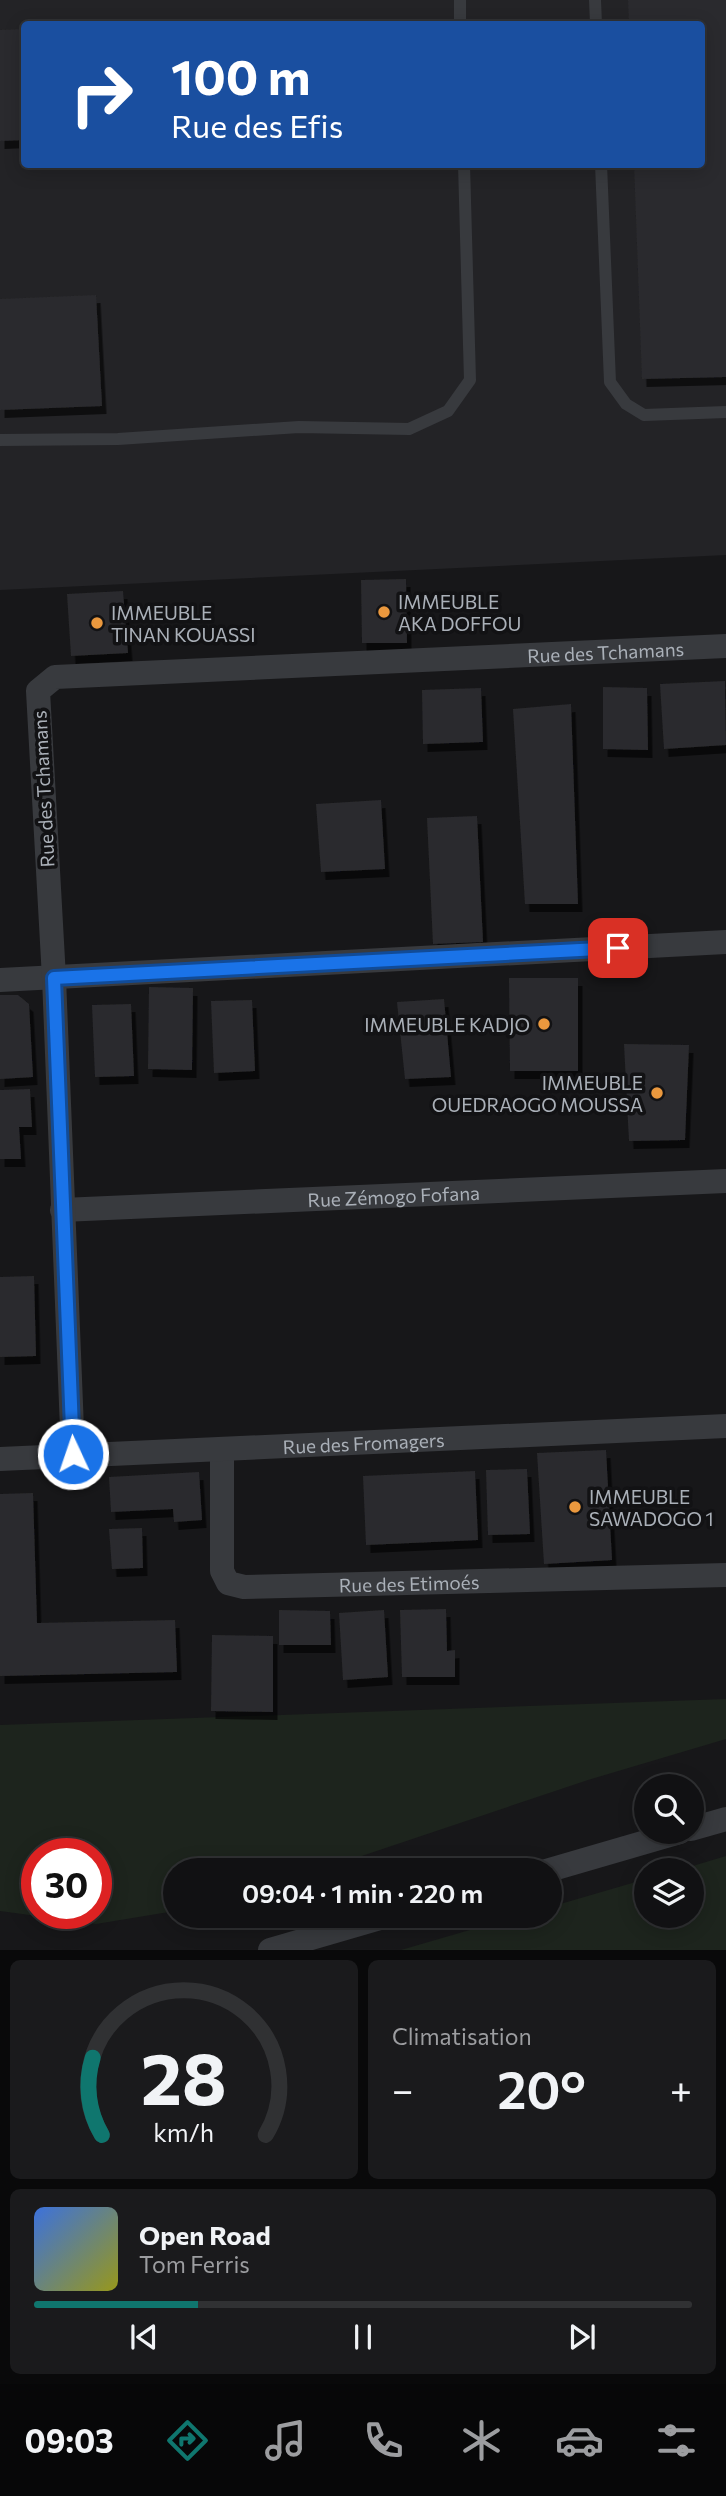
<!DOCTYPE html>
<html lang="fr">
<meta charset="utf-8">
<style>
body{margin:0;font-family:Commissioner,sans-serif;background:#1a1a1c;color:#f1f3f6;height:100vh;display:flex;flex-direction:column;font-size:26px;white-space:nowrap}
*{box-sizing:border-box;margin:0}
p{font-size:23px;color:#9c9da0}
.icon{flex:none;width:38px;height:38px;fill:none;stroke:currentColor;stroke-width:2;stroke-linecap:round;stroke-linejoin:round}
.map{position:relative;height:1950px;overflow:hidden}
.sheet{display:flex;flex-direction:column;gap:10px;padding:10px;background:#09090a;flex:1}
.sheet>*{flex:none}
.banner{position:absolute;left:21px;top:21px;width:684px;height:147px;border-radius:7px;box-shadow:0 4px 18px #0003,0 0 0 2px #303133;background:#1a4fa0;color:#fff;overflow:hidden}
.controls{position:absolute;left:634px;top:1774px;display:grid;gap:14px}
.controls a{display:grid;place-items:center;width:70px;height:70px;border-radius:50%;background:#111113;box-shadow:0 4px 18px #0003,0 0 0 2px #303133;font-size:35px}
.speed{position:absolute;left:21px;top:1838px;display:flex;gap:14px;font-size:35px;font-weight:700;text-align:center}
.speed>*{display:grid;place-content:center;width:91px;height:91px;border-radius:50%;background:#111113;box-shadow:0 4px 18px #0003,0 0 0 2px #303133;line-height:1}
.speed .limit{border:10px solid #d22;background:#fff;color:#111}
.pin{position:absolute;display:grid;place-items:center;width:60px;height:60px;color:#fff;margin:-30px;border-radius:14px;box-shadow:0 4px 10px #0006}
.me{position:absolute;width:77px;margin:-38px;rotate:357deg;stroke-linejoin:round;filter:drop-shadow(0 0 5px #0008)}
.turn{display:flex;align-items:center;gap:24px;height:147px;padding:0 35px;font-size:32px}
.turn .icon{width:91px;height:91px;stroke-width:2.5}
.turn b{display:block;font-size:49px;line-height:60px}
.big{font-size:52px;font-weight:600;line-height:1.1}
.sheet .tile{flex:1;display:flex;flex-direction:column;justify-content:center;gap:10px;min-width:0;padding:0 24px;border-radius:10px;background:#1a1a1c}
.sheet .dial{align-items:center;gap:0}
.dial svg{height:182px;overflow:visible;fill:none;stroke:#303133;stroke-width:7;stroke-linecap:round;text-anchor:middle}
.dial text{fill:#f1f3f6;stroke:none}
.song{display:flex;align-items:center;gap:21px}
.cover{width:84px;height:84px;border-radius:10px;background:linear-gradient(135deg,hsl(220 70% 55%),hsl(60 70% 35%))}
.played{height:7px;border-radius:4px;background:linear-gradient(90deg,#0f766e 25%,#303133 25%)}
.keys{display:flex;justify-content:space-around;direction:ltr}
.heat{display:flex;justify-content:space-between;align-items:center;font-size:38px;direction:ltr}
.sheet .tiles{flex:1;display:grid;gap:10px;grid-template-columns:1fr 1fr}
.tile:last-child{grid-column:span 2}
.trip{position:absolute;left:163px;top:1858px;width:399px;height:70px;border-radius:35px;background:#111113;box-shadow:0 4px 18px #0003,0 0 0 2px #303133;font-weight:600;line-height:70px;text-align:center}
.menu{display:flex;height:112px;justify-content:space-around;align-items:center;background:#070708;color:#9c9da0}
.menu .icon{width:49px;height:49px}
.menu .current{color:#0f766e}
.menu b{font-size:32px;color:#f1f3f6}
.map>svg:first-child{display:block}
.built{fill:#232326;fill-rule:evenodd}
.green{fill:#1d241d;fill-rule:evenodd}
.building{fill:#2a2a2d;filter:url(#shadow)}
.lines{fill:none;stroke-linecap:round;stroke-linejoin:round}
.lane{stroke:#383a3e;stroke-width:12}
.street{stroke:#383a3e;stroke-width:24}
.route-casing{stroke:#114b97;stroke-width:18}
.route{stroke:#1a73e8;stroke-width:12}
.poi-dot{fill:#ea983e;stroke:#121214;stroke-width:2.5}
.labels{text-anchor:middle;dominant-baseline:central;stroke-width:7;stroke-linejoin:round;paint-order:stroke}
.poi-label{font-size:19px;fill:#aab0b8;stroke:#121214;text-anchor:start}
.street-label{font-size:19px;fill:#aab0b8;stroke:#121214}
</style>
<div class="map">
<svg width="726" height="1950" viewBox="0 0 726 1950">
<defs>
<filter id="shadow"><feDropShadow dx="4.5" dy="8" stdDeviation="0" flood-color="#0009"/></filter>
</defs>
<rect width="100%" height="100%" fill="#171719"/>
<path class="built" d="M 0,0 L 726,0 L 726,555 L 0,590 ZM 24,24 L 702,24 L 702,164 L 24,164 Z"/>
<path class="green" d="M 726,1699 L 726,1739 L 588,1780 L 317,1871 L 175,1871 L 175,1911 L 96,1924 L 0,1911 L 0,1725 ZM 37,1853 L 96,1853 L 96,1913 L 37,1913 Z
M 726,1856 L 726,1950 L 401,1950 L 518,1916 L 550,1916 L 550,1907 L 646,1879 L 646,1916 L 691,1916 L 691,1871 L 676,1871 Z"/>
<path class="building" d="M 628,0 L 726,0 L 726,377 L 642,379 L 634,164 L 702,164 L 702,24 L 629,24 Z
M 24,29 L 24,140 L 0,141 L 0,30 Z
M 96,295 L 102,406 L 0,410 L 0,299 Z
M 406,579 L 407,643 L 362,643 L 361,580 Z
M 123,591 L 128,653 L 71,656 L 67,594 Z
M 725,681 L 726,745 L 664,749 L 660,684 Z
M 603,687 L 647,688 L 648,750 L 603,749 Z
M 481,688 L 483,742 L 423,744 L 422,690 Z
M 571,704 L 578,904 L 525,904 L 513,709 Z
M 381,800 L 385,869 L 321,872 L 316,804 Z
M 477,816 L 483,942 L 433,944 L 427,818 Z
M 509,978 L 578,978 L 578,1071 L 510,1071 Z
M 149,987 L 193,988 L 192,1070 L 148,1069 Z
M 0,995 L 18,995 L 29,1004 L 33,1077 L 0,1079 Z
M 444,999 L 451,1077 L 405,1079 L 397,1002 Z
M 252,1000 L 255,1071 L 214,1073 L 211,1001 Z
M 131,1004 L 134,1076 L 95,1077 L 92,1005 Z
M 624,1044 L 689,1045 L 685,1140 L 629,1141 Z
M 30,1089 L 32,1127 L 19,1127 L 21,1159 L 0,1159 L 0,1090 Z
M 34,1276 L 36,1356 L 0,1357 L 0,1277 Z
M 606,1450 L 612,1560 L 544,1564 L 537,1453 Z
M 527,1469 L 530,1534 L 488,1535 L 486,1470 Z
M 475,1471 L 478,1540 L 366,1545 L 363,1476 Z
M 199,1472 L 202,1520 L 174,1522 L 173,1509 L 111,1512 L 109,1477 Z
M 33,1493 L 37,1623 L 175,1620 L 177,1672 L 0,1676 L 0,1494 Z
M 142,1528 L 143,1568 L 112,1569 L 109,1529 Z
M 446,1609 L 447,1651 L 455,1650 L 455,1677 L 402,1677 L 400,1610 Z
M 279,1610 L 330,1611 L 331,1645 L 279,1645 Z
M 384,1610 L 388,1677 L 343,1680 L 339,1613 Z
M 212,1635 L 273,1636 L 273,1712 L 211,1711 Z"/>
<g class="lines">
<path class="lane" d="M 460,0 L 460,24
M 595,0 L 596,24
M 601,164 L 610,382 L 626,404 L 644,415 L 726,412
M 0,440 L 118,439 L 299,427 L 409,429 L 448,411 L 470,380 L 464,164"/>
<g class="street">
<path d="M 0,980 L 726,942"/>
<path id="s1" d="M 62,1210 L 726,1181"/>
<path id="s2" d="M 222,1449 L 222,1571 L 228,1583 L 244,1587 L 726,1575"/>
<path id="s3" d="M 73,1454 L 54,978 L 38,691 L 55,677 L 726,646"/>
<path id="s4" d="M 0,1459 L 726,1426"/>
<path d="M 691,1829 L 726,1819"/>
<path d="M 546,1871 L 680,1832"/>
<path d="M 270,1950 L 387,1916"/>
</g>
</g>
<g class="lines">
<g class="route-casing">
<path id="route" d="M 73,1454 L 54,978 L 618,948"/>
</g>
<use href="#route" class="route"/>
</g>
<g class="poi-dot">
<circle cx="384" cy="612" r="7"/>
<circle cx="97" cy="623" r="7"/>
<circle cx="544" cy="1024" r="7"/>
<circle cx="657" cy="1093" r="7"/>
<circle cx="575" cy="1507" r="7"/>
</g>
<g class="labels">
<g class="poi-label">
<text x="398" y="601">IMMEUBLE<tspan x="398" dy="22">AKA DOFFOU</tspan></text>
<text x="111" y="612">IMMEUBLE<tspan x="111" dy="22">TINAN KOUASSI</tspan></text>
<text x="530" y="1024" text-anchor="end">IMMEUBLE KADJO</text>
<text x="643" y="1082" text-anchor="end">IMMEUBLE<tspan x="643" dy="22">OUEDRAOGO MOUSSA</tspan></text>
<text x="589" y="1496">IMMEUBLE<tspan x="589" dy="22">SAWADOGO 1</tspan></text>
</g>
<g class="street-label">
<text stroke="none"><textPath href="#s3" startOffset="1337">Rue des Tchamans</textPath></text>
<text transform="translate(43 789) rotate(-93)">Rue des Tchamans</text>
<text stroke="none"><textPath href="#s1" startOffset="332">Rue Zémogo Fofana</textPath></text>
<text stroke="none"><textPath href="#s4" startOffset="364">Rue des Fromagers</textPath></text>
<text stroke="none"><textPath href="#s2" startOffset="317">Rue des Etimoés</textPath></text>
</g>
</g>
</svg>
<div class="controls">
<a><svg class="icon" aria-label="search" viewBox="0 0 24 24"><circle cx="10" cy="10" r="6"/><path d="M15 15l6 6"/></svg></a>
<a><svg class="icon" aria-label="layers" viewBox="0 0 24 24"><path d="M12 4l9 5-9 5-9-5zM3 14l9 5 9-5"/></svg></a>
</div>
<div class="speed"><div class="limit">30</div></div>
<div class="pin" style="left:618px;top:948px;background:#d93025"><svg class="icon" aria-label="arrive" viewBox="0 0 24 24"><path d="M6 21V4h12l-3 4 3 4H6"/></svg></div>
<svg class="me" style="left:73px;top:1454px" viewBox="-20 -20 40 40"><circle r="17" fill="#1a73e8" stroke="#fff" stroke-width="3"/><path d="M0-11L8 9 0 5-8 9z" fill="#fff"/></svg>
<div class="trip">09:04 · 1 min · 220 m</div>
<div class="banner">
<div class="turn"><svg class="icon" aria-label="right" viewBox="0 0 24 24"><path d="M7 20v-9h11M14 6l5 5-5 5"/></svg><div><b>100 m</b>Rue des Efis</div></div>
</div>
</div>
<section class="sheet">
<div class="tiles">
<div class="tile dial"><svg viewBox="0 0 100 80">
<path d="M14 69A42 42 0 1 1 86 69"/>
<path d="M14 69A42 42 0 0 1 10 35" stroke="#0f766e"/>
<text x="50" y="56" font-size="32" font-weight="700">28</text>
<text x="50" y="72" font-size="11">km/h</text>
</svg></div>
<div class="tile"><p>Climatisation</p>
<div class="heat"><a>−</a><b class="big">20°</b><a>+</a></div>
</div>
<div class="tile">
<div class="song"><i class="cover"></i><div><b>Open Road</b><p>Tom Ferris</p></div></div>
<div class="played"></div>
<div class="keys"><svg class="icon" aria-label="previous" viewBox="0 0 24 24"><path d="M18 5L8 12l10 7zM5 5v14"/></svg><svg class="icon" aria-label="pause" viewBox="0 0 24 24"><path d="M8 5v14M16 5v14"/></svg><svg class="icon" aria-label="next" viewBox="0 0 24 24"><path d="M6 5l10 7-10 7zM19 5v14"/></svg></div>
</div>
</div>
</section>
<nav class="menu">
<b>09:03</b>
<svg class="icon current" aria-label="directions" viewBox="0 0 24 24"><path d="M12 3l9 9-9 9-9-9zM9 14v-3h6M13 9l2 2-2 2"/></svg>
<svg class="icon" aria-label="music" viewBox="0 0 24 24"><path d="M9 18V5l10-2v13"/><circle cx="6" cy="18" r="3"/><circle cx="16" cy="16" r="3"/></svg>
<svg class="icon" aria-label="phone" viewBox="0 0 24 24"><path d="M5 4h4l2 5-3 2q2 4 5 5l2-3 5 2v4C11 20 4 13 5 4z"/></svg>
<svg class="icon" aria-label="climate" viewBox="0 0 24 24"><path d="M12 3v18M4 7l16 10M4 17L20 7"/></svg>
<svg class="icon" aria-label="car" viewBox="0 0 24 24"><path d="M5 17H2v-5l4-1 3-4h7l3 4 3 1v5h-3M9 17h6M6 11h13"/><circle cx="7" cy="17" r="2"/><circle cx="17" cy="17" r="2"/></svg>
<svg class="icon" aria-label="filters" viewBox="0 0 24 24"><path d="M4 7h16M4 17h16"/><circle cx="9" cy="7" r="2"/><circle cx="15" cy="17" r="2"/></svg>
</nav>
